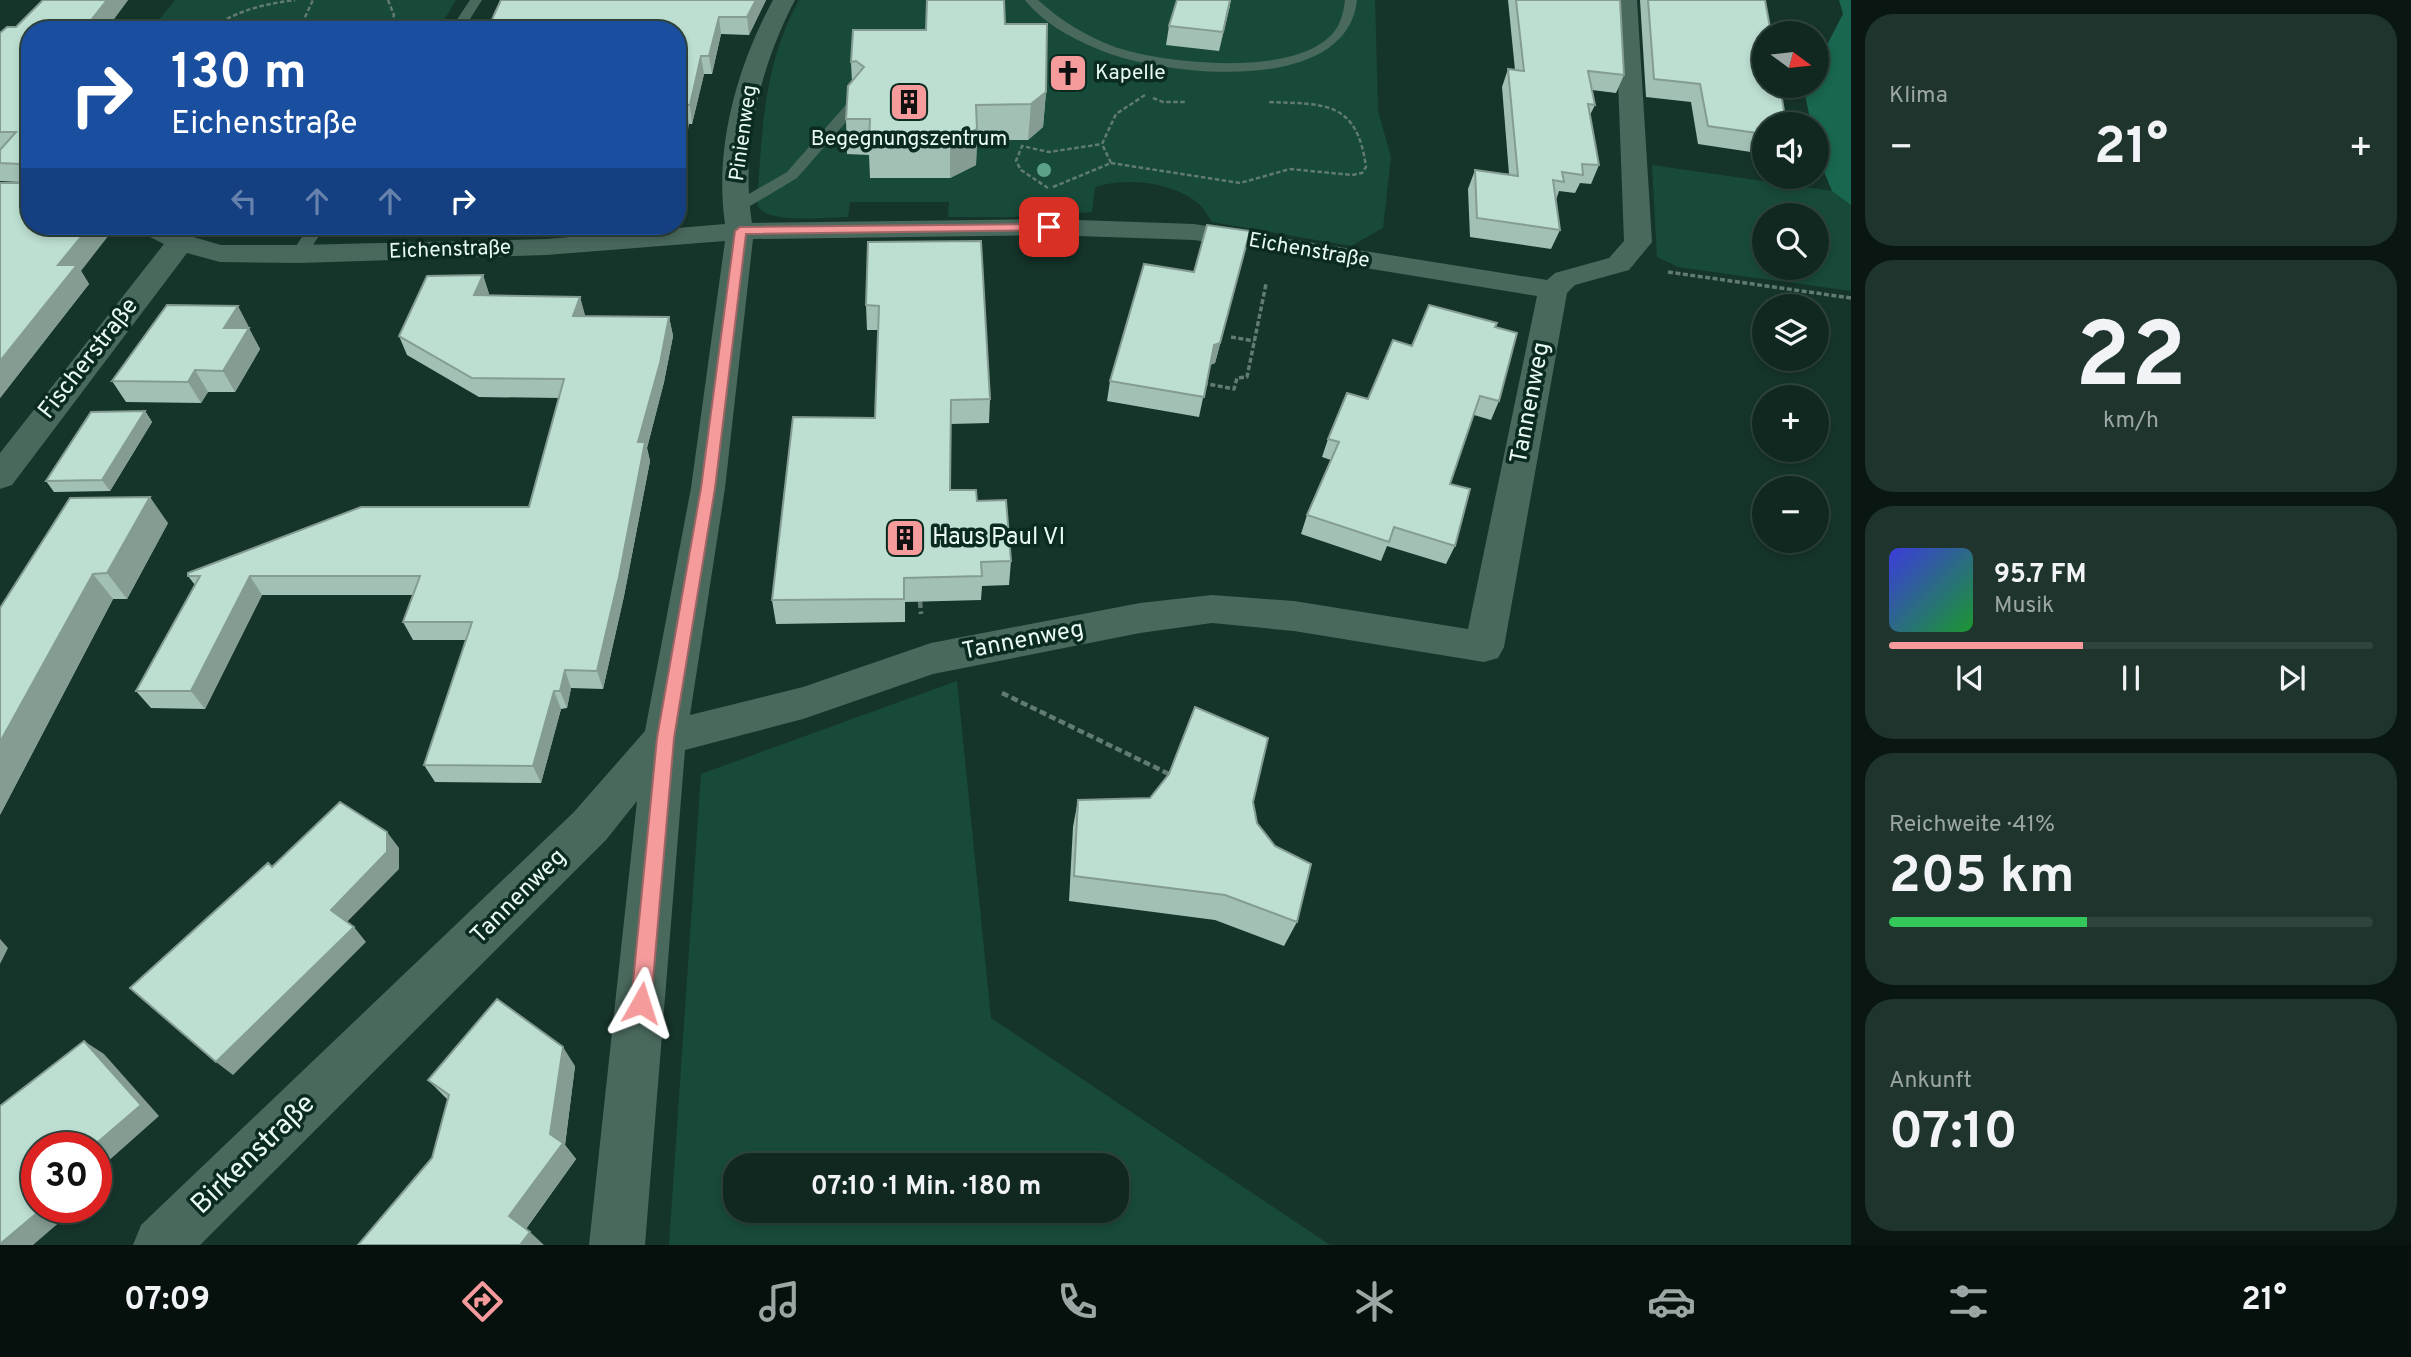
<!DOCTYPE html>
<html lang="de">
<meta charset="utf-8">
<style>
body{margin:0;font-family:Overpass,sans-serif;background:#1e342d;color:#f1f3f6;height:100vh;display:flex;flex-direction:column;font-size:26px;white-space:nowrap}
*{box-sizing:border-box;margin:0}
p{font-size:23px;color:#9ca6a5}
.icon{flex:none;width:38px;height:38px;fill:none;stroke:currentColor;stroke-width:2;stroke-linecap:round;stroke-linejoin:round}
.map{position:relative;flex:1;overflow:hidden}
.sheet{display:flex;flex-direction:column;gap:14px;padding:14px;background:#091612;width:560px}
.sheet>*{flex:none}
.top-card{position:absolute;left:21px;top:21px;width:665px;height:214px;border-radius:28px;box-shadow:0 4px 10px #0003,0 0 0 2px #30443e;background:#1a4fa0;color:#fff;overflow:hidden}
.needle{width:46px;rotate:105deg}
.buttons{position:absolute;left:1752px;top:21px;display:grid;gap:14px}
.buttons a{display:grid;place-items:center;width:77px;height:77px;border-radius:50%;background:#102820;box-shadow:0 4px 10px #0003,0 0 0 2px #30443e;font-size:35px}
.speed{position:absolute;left:21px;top:1132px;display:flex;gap:14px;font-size:35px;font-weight:700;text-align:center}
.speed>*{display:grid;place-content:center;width:91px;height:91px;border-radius:50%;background:#102820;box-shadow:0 4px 10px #0003,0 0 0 2px #30443e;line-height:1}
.speed .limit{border:10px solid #d22;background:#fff;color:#111}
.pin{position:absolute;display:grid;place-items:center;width:60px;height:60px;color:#fff;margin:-30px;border-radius:14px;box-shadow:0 4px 10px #0006}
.me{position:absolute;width:77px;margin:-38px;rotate:6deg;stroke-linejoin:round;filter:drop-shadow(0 0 5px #0008)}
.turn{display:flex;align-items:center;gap:24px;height:147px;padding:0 35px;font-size:32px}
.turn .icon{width:91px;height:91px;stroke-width:2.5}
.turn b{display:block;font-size:49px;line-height:60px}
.lanes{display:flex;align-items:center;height:66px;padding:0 35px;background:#0003;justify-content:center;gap:35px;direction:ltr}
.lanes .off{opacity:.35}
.big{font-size:52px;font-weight:700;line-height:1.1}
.sheet .tile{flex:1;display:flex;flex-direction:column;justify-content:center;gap:10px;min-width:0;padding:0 24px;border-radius:28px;background:#1e342d}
.sheet .dial{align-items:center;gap:0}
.dial b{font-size:91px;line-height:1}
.song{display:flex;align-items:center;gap:21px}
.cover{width:84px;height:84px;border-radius:10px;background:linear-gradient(135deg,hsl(240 70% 55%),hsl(130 70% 35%))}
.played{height:7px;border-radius:4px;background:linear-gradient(90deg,#f59b9c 40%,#30443e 40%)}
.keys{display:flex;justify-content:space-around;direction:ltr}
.heat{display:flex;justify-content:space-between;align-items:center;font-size:38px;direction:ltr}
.charge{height:10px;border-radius:5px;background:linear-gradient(90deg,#34c759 41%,#30443e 0)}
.trip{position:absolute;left:723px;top:1153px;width:406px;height:70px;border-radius:28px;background:#102820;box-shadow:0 4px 10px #0003,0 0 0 2px #30443e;font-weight:700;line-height:70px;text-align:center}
.tabs{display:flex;height:112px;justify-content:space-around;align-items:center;background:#06100d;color:#9ca6a5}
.tabs .icon{width:49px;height:49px}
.tabs .active{color:#f59b9c}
.tabs b{font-size:32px;color:#f1f3f6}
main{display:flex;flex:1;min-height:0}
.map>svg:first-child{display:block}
.green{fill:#184a3a;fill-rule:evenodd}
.forest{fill:#196750}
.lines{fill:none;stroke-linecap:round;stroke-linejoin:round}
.path-far2{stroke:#617b71;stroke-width:2.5;stroke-dasharray:4.5 2.5;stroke-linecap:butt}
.path-far1{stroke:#617b71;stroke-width:3.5;stroke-dasharray:5 2.5;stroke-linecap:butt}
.path{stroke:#617b71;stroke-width:4.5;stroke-dasharray:7 3.5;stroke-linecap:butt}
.lane{fill:#4a695d;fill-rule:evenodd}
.street{fill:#4a695d;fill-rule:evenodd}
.tree{fill:#5ea189}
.wall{fill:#a2c0b4}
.shaded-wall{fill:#849c92}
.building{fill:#bcdfd1;stroke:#849c92;stroke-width:2}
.route{fill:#f59b9c;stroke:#9f6565;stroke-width:2}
.labels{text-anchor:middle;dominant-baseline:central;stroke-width:7;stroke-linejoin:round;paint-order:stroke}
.far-poi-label{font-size:21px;fill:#e8faf3;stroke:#0b2a20;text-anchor:start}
.far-street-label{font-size:21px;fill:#e8faf3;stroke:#0b2a20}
.street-label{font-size:24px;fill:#e8faf3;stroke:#0b2a20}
.poi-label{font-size:24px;fill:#e8faf3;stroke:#0b2a20;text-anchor:start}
.near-street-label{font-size:28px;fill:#e8faf3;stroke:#0b2a20}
</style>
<main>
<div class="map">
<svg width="1851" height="1245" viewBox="0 0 1851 1245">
<rect width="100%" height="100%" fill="#16352a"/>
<path class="green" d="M 175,0 L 456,0 L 438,30 L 151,30 Z
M 799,0 L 1375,0 L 1378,111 L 1391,157 L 1383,228 L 1351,246 L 1212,222 C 1208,216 1204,209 1199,204 C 1173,182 1127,177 1095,187 L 1092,212 L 1015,217 L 948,217 L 949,202 L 850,202 L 848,217 C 827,217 767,225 757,205 C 762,133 763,65 799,0 Z
M 1652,165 L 1832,191 L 1851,204 L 1851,291 L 1678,267 L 1657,257 ZM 1764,215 L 1816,215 L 1816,268 L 1764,268 Z
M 957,681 L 991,1018 L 1330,1245 L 669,1245 L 701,774 ZM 735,1166 L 1116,1166 L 1116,1211 L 735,1211 Z"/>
<path class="forest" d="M 1839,0 L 1851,0 L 1851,205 L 1832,191 L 1820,162 L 1816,124 L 1811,124 L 1804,89 L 1805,86 L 1816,86 L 1817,64 L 1843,14 Z"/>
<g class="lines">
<path class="path-far2" d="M 388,0 L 394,15 L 388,30
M 391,25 L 425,24
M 209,30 C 235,11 263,4 295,0
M 299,30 L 313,0
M 1153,98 L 1163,102 L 1186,102
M 1111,163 L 1240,183 L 1290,169 L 1352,175 L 1362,173 L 1366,167 C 1357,101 1326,104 1268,102
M 1053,187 L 1111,163 L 1102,144 L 1116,114 L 1145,95
M 1048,188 L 1021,170 L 1016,161 L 1022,146 L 1049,152 L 1102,144"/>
<path class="path-far1" d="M 1668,272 L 1851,298
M 1231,337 L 1254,341
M 1203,383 L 1234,389 L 1237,378 L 1247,377 L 1266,284"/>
<path class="path" d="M 920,601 L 921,614
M 1002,693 L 1171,775"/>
<path class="lane" d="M 470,0 L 482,0 L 463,30 L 450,30 Z
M 1025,0 L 1038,0 C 1061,21 1086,36 1115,47 C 1165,64 1307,80 1338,26 C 1342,18 1344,9 1345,0 L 1357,0 C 1347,96 1168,76 1105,52 C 1075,40 1045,25 1025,0 Z
M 856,98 L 863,102 L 861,105 L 797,178 L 740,212 L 728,212 L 726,209 L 728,206 L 787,172 L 851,99 Z
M 309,226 L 325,226 L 305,258 L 293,258 L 291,254 Z"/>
<path class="street" d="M 773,0 L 795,0 C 760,67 740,147 752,223 L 1049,219 L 1194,224 L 1547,280 L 1555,273 L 1609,258 L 1624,241 L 1615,0 L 1637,0 L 1652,242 L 1629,270 L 1575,285 L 1567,293 L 1504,647 L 1498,658 L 1484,662 L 1294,631 L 1212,623 L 1140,633 L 933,674 L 803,719 L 685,750 L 645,1245 L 589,1245 L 637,801 L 606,840 L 200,1245 L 133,1245 L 141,1225 L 574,812 L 645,731 L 691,488 L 725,241 L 546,255 L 299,263 L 220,262 L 187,253 L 12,485 L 0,489 L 0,453 L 164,244 L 140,232 L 136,226 L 170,226 L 190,236 L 221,245 L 299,245 L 546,239 L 725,224 C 714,147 737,67 773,0 ZM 1049,235 L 1194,240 L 1537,296 L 1468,629 L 1294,601 L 1212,595 L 1140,603 L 931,643 L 803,687 L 690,715 L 725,488 L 753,239 Z"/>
</g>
<circle class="tree" cx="1044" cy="170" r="7"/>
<path class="wall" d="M 128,0 L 107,28 L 30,30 L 81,271 L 89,284 L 0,398 L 0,183 L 20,183 L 20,182 L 0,181 L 0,33 L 16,27 Z
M 501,0 L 766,0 L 749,35 L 721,34 L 712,74 L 704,74 L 692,124 L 689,124 Z
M 1231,0 L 1219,51 L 1166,45 L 1169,26 Z
M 1508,0 L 1620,0 L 1624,75 L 1616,93 L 1592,90 L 1595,105 L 1590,115 L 1599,165 L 1591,184 L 1580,183 L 1575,193 L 1559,191 L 1556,200 L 1560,230 L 1551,249 L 1470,237 L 1468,189 L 1475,170 L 1509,174 L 1502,87 L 1508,69 L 1515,70 Z
M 1640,0 L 1765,0 L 1764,154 L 1698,144 L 1691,102 L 1646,97 Z
M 1005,24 L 1046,92 L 1043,127 L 1028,140 L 977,140 L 976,165 L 950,178 L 870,178 L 869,155 L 847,154 L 846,119 L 852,82 L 851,62 L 926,30 Z
M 868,242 L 990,399 L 989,423 L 951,424 L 950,490 L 977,501 L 1011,561 L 1009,585 L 982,586 L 981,600 L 905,602 L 905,622 L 776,624 L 772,600 L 875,418 L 878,330 L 867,330 L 866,305 Z
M 1245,251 L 1215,363 L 1210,365 L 1199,417 L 1107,401 L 1110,381 L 1194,272 Z
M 483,275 L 489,294 L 488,295 L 580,297 L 585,317 L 669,317 L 673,336 L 664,382 L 647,448 L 650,461 L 624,596 L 603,689 L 571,688 L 567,708 L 561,709 L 541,783 L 435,782 L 424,765 L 466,640 L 413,640 L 403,622 L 413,595 L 262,595 L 205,709 L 151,708 L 136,691 L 195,585 L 188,576 L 529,507 L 559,398 L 479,397 L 407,355 L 399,336 Z
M 249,327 L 248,328 L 260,349 L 235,392 L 208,392 L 201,403 L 126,402 L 112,381 Z
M 1495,327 L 1499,401 L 1491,420 L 1474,415 L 1450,484 L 1455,546 L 1446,564 L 1387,546 L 1381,561 L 1301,534 L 1307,515 L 1331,460 L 1322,457 L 1328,439 L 1368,399 L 1412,346 Z
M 145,411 L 152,422 L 110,491 L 54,492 L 46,481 Z
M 70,498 L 168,523 L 127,599 L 113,599 L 0,815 Z
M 1078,800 L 1253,802 L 1257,823 L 1297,922 L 1284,946 L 1215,920 L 1069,901 L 1073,827 Z
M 575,1066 L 565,1145 L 576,1159 L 526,1229 L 432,1158 L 448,1100 L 428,1080 Z"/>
<path class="shaded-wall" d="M 107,0 L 128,0 L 106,30 L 85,28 Z
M 756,0 L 766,0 L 749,35 L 747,17 Z
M 1230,0 L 1230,6 L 1219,51 L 1223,32 Z
M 719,17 L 721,34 L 712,74 L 709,56 Z
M 701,56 L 704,74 L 692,124 L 690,105 Z
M 1046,92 L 1043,127 L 1028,140 L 1031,104 Z
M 686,105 L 689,124 L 677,194 L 677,157 Z
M 977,129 L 976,165 L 950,178 L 950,143 Z
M 90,226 L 116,226 L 81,271 L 89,284 L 0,398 L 0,361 L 58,265 Z
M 1250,231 L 1215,363 L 1210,365 L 1214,345 Z
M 483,275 L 489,294 L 481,313 L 474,295 Z
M 580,297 L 585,315 L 578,335 L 573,316 Z
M 238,306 L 249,327 L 235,349 L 224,328 Z
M 669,317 L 673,336 L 664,382 L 647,448 L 650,461 L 624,596 L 603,689 L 597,671 L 638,442 Z
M 249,328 L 260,349 L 235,392 L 223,371 Z
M 195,370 L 208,392 L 201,403 L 188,382 Z
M 145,411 L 152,422 L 110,491 L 102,480 Z
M 150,497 L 168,523 L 127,599 L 107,573 Z
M 93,574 L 113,599 L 0,815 L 0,742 Z
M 250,576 L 262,595 L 205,709 L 191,691 Z
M 565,670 L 571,688 L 567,708 L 560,691 Z
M 554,691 L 561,709 L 541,783 L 533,766 Z
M 387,832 L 399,848 L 399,869 L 344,925 L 331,910 Z
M 354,927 L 366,942 L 233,1075 L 216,1062 Z
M 0,939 L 8,948 L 0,964 Z
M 84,1041 L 104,1054 L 159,1116 L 96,1172 L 96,1148 L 91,1148 Z
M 563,1047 L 575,1066 L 565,1145 L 576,1159 L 524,1231 L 509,1216 L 550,1134 Z
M 96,1178 L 101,1186 L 96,1190 Z
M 43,1208 L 76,1208 L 33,1245 L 0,1245 Z
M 530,1232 L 544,1245 L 520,1245 Z"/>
<path class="building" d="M 43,0 L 107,0 L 85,28 L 116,28 L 114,30 L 30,30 L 30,226 L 90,226 L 58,265 L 77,265 L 0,361 L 0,183 L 20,183 L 20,164 L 0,163 L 0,150 L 16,132 L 0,132 L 0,33 L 7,27 L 16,27 Z
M 501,0 L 756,0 L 747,17 L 719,17 L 709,56 L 701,56 L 690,105 L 686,105 L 677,157 L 677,30 L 488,30 L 494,15 Z
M 927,0 L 1004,0 L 1005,24 L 1047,24 L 1046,92 L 1031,104 L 976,105 L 977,129 L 950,143 L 869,143 L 870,119 L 846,119 L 848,86 L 864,67 L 856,61 L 851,62 L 853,30 L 926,30 Z
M 1177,0 L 1230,0 L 1223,32 L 1169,26 Z
M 1516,0 L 1620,0 L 1624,75 L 1588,71 L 1595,105 L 1588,104 L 1599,165 L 1582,164 L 1583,175 L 1562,172 L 1564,182 L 1553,180 L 1560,230 L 1477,218 L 1475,170 L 1518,176 L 1508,69 L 1524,71 Z
M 1648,0 L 1765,0 L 1771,33 L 1764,33 L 1764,86 L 1780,86 L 1786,124 L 1764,124 L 1764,134 L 1708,126 L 1700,84 L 1654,79 Z
M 1207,225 L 1250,231 L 1220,343 L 1214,345 L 1204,397 L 1110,381 L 1144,264 L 1194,272 Z
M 981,241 L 990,399 L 951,400 L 950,490 L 976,490 L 977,501 L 1006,500 L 1011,561 L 981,562 L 982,576 L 904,578 L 904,599 L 772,600 L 793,417 L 875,418 L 879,306 L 866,305 L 868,242 Z
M 483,275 L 474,295 L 580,297 L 573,316 L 669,317 L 660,363 L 638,442 L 645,442 L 619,577 L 597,671 L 565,670 L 560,691 L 554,691 L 533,766 L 424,765 L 472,622 L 403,622 L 420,576 L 250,576 L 191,691 L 136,691 L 200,576 L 188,576 L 188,573 L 361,507 L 529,507 L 564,379 L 472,378 L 399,336 L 427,276 Z
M 167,305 L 238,306 L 224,328 L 249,328 L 223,371 L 195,370 L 188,382 L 112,381 Z
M 1429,305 L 1497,323 L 1495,327 L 1517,333 L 1499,401 L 1480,396 L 1450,484 L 1470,489 L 1455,546 L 1394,527 L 1389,542 L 1307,515 L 1339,442 L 1328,439 L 1347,393 L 1368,399 L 1393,340 L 1412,346 Z
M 145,411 L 102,480 L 46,481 L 91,412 Z
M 150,497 L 107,573 L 93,574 L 0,742 L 0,608 L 70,498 Z
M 1195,707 L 1268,738 L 1253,802 L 1257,823 L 1275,846 L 1311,864 L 1297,922 L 1225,895 L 1074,876 L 1078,800 L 1150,798 L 1169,774 Z
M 340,802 L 387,832 L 387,852 L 331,910 L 354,927 L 216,1062 L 130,988 L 268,863 L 272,867 Z
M 497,999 L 563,1047 L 550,1134 L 563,1143 L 509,1216 L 530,1232 L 520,1245 L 358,1245 L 432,1158 L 449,1095 L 428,1080 Z
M 84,1041 L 141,1105 L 91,1148 L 37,1148 L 37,1208 L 43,1208 L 0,1244 L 0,1106 Z"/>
<path class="route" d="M 1049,224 L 1055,227 L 1054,230 L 746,234 L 715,488 L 674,738 L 651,1003 L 648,1010 L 641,1013 L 634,1010 L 631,1003 L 657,738 L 701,488 L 735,231 L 740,227 Z"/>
<defs>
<g id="church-square" transform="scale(2.0125)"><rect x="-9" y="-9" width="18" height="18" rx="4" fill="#f59b9c" stroke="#0b2a20"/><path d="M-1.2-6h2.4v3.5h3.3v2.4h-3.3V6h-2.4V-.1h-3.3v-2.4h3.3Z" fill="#111"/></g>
<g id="building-square" transform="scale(2.0125)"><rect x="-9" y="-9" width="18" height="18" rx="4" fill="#f59b9c" stroke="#0b2a20"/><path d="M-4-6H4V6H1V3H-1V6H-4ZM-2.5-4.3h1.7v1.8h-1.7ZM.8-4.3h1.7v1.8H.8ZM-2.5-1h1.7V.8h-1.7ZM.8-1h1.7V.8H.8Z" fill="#111"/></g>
</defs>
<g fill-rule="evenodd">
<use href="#church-square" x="1068" y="73"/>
<use href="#building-square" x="909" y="102"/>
<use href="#building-square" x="905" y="538"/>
</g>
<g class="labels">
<g class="far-poi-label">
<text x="1095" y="73">Kapelle</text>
<text x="909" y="139" text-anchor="middle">Begegnungszentrum</text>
</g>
<g class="far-street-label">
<text transform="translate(744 133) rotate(-82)">Pinienweg</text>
<text transform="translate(450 250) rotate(-2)">Eichenstraße</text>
<text transform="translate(1309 251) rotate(10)">Eichenstraße</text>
</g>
<g class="street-label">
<text transform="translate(89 359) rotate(-52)">Fischerstraße</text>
<text transform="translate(1531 403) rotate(-79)">Tannenweg</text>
<text transform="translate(1023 641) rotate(-11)">Tannenweg</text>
<text transform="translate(519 897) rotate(-45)">Tannenweg</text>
</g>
<g class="poi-label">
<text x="932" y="538">Haus Paul VI</text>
</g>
<g class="near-street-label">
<text transform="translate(254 1155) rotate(-44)">Birkenstraße</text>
</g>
</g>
</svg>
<div class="buttons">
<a><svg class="needle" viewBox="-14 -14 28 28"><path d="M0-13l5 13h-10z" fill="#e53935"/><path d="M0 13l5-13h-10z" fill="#9ca6a5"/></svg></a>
<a><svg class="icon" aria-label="sound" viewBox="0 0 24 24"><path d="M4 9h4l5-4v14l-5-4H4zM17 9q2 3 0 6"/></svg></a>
<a><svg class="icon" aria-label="search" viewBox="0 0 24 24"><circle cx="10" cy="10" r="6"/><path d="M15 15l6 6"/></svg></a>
<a><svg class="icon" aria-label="layers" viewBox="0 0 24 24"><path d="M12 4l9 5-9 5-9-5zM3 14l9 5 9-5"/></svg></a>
<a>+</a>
<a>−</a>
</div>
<div class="speed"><div class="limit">30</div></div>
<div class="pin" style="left:1049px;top:227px;background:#d93025"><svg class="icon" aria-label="arrive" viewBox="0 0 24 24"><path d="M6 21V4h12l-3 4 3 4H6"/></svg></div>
<svg class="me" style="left:641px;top:1003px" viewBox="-20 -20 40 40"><path d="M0-17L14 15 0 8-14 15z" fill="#f59b9c" stroke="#fff" stroke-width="4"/></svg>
<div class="trip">07:10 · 1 Min. · 180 m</div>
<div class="top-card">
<div class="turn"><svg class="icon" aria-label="right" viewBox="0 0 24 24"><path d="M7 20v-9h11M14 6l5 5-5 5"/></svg><div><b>130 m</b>Eichenstraße</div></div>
<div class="lanes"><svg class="icon off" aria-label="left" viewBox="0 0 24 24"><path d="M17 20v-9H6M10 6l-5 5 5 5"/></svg><svg class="icon off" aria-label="ahead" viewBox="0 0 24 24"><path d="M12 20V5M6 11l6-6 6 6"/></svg><svg class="icon off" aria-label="ahead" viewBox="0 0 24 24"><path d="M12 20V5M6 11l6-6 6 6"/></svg><svg class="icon" aria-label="right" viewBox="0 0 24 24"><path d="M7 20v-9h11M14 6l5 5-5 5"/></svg></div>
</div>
</div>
<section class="sheet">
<div class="tile"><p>Klima</p>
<div class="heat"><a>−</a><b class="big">21°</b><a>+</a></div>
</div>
<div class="tile dial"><b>22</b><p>km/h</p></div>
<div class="tile">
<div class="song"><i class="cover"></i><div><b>95.7 FM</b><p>Musik</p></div></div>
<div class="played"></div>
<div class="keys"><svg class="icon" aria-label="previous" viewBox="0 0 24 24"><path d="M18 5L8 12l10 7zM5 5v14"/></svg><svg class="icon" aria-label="pause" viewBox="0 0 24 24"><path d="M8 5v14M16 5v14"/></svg><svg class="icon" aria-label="next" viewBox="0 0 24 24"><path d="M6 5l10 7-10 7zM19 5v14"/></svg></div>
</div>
<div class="tile"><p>Reichweite · 41%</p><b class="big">205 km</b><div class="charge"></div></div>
<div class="tile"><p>Ankunft</p><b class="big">07:10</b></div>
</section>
</main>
<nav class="tabs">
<b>07:09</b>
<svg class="icon active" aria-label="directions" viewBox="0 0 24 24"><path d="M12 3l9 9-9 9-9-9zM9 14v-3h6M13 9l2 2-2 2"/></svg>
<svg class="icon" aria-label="music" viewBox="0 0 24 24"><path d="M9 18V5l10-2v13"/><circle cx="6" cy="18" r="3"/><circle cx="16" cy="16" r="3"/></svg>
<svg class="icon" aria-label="phone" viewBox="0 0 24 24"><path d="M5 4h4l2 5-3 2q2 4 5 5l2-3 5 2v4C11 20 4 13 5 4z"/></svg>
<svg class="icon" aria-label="climate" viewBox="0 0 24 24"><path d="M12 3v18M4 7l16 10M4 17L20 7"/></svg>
<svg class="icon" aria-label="car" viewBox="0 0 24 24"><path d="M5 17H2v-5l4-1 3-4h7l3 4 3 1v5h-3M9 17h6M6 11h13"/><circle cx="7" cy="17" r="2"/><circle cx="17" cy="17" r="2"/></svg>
<svg class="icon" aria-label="filters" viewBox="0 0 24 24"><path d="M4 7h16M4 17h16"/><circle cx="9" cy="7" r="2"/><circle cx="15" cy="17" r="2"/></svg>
<b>21°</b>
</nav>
